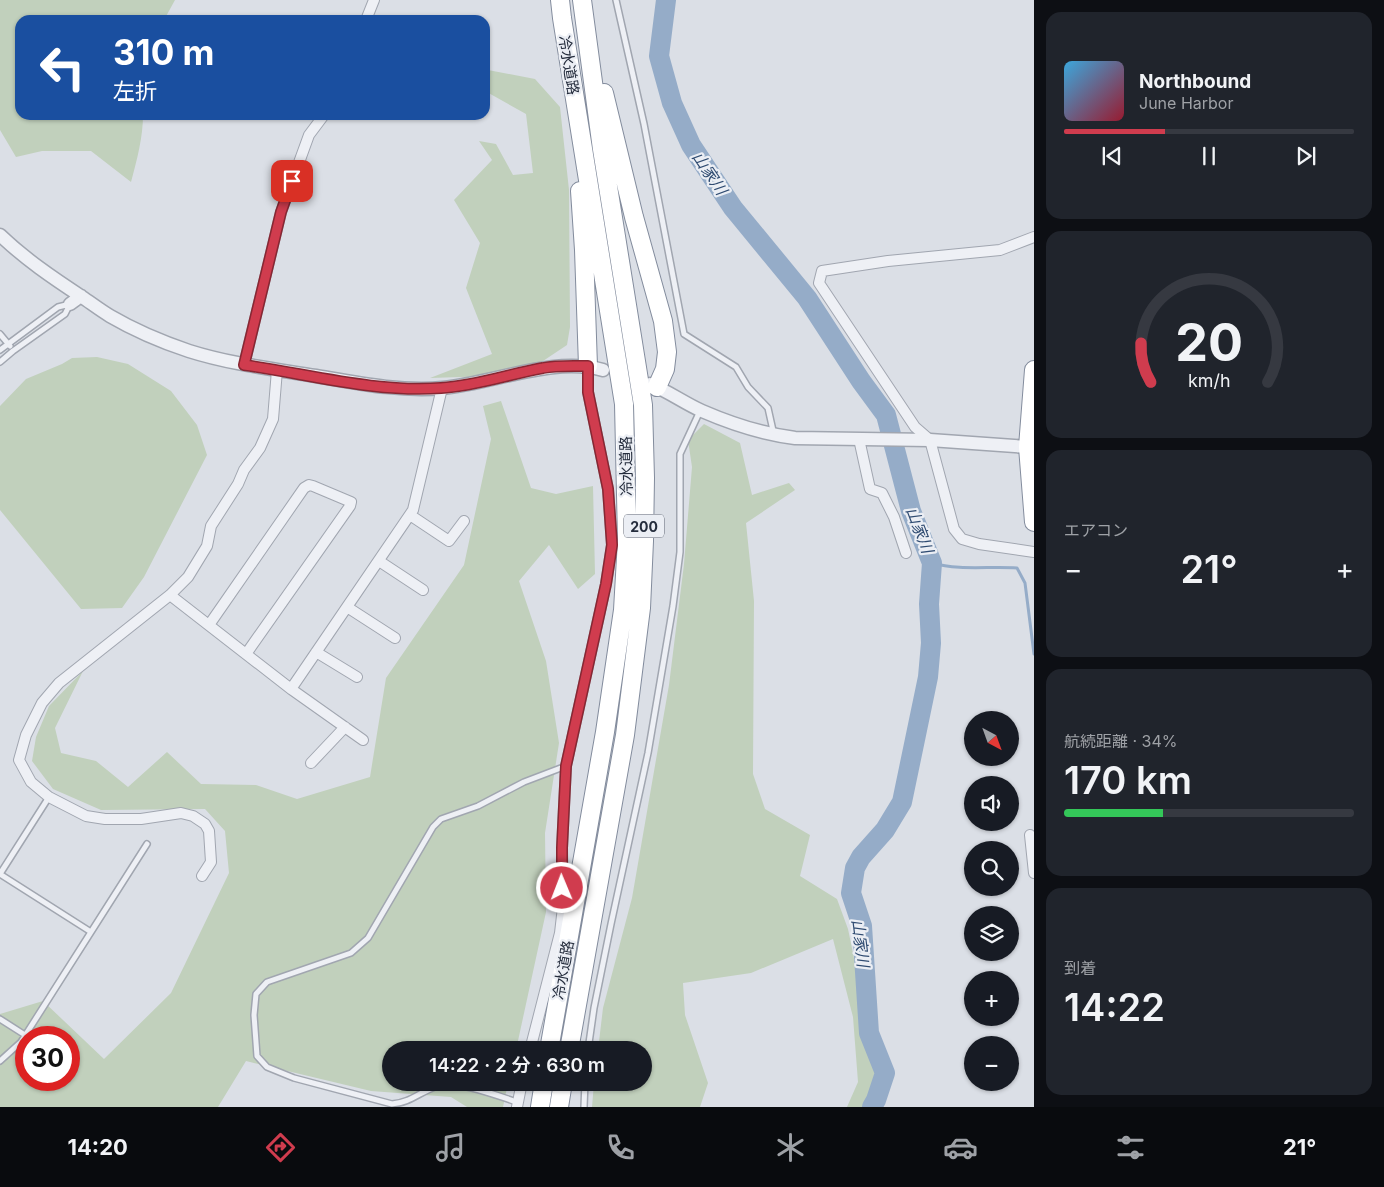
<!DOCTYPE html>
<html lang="ja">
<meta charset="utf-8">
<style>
body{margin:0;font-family:Inter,"Noto Sans JP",sans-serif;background:#20242c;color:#f1f3f6;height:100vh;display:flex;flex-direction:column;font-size:19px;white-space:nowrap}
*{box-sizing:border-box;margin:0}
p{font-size:16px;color:#9ea1a6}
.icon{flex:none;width:28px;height:28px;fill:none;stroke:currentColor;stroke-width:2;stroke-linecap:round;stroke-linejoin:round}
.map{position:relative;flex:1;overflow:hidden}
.sheet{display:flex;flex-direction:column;gap:12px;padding:12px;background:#0d0f14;width:350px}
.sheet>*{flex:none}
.banner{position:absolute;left:15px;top:15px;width:475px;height:105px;border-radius:15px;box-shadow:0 1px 4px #0004;background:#1a4fa0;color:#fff;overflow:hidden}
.needle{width:32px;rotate:139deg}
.tools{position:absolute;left:964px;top:711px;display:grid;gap:10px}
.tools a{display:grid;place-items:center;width:55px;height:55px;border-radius:50%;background:#171b24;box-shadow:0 1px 4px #0004;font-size:25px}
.speed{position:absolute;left:15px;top:1026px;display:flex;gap:10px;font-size:25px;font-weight:700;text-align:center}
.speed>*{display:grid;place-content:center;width:65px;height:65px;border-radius:50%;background:#171b24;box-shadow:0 1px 4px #0004;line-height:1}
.speed .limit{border:8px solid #d22;background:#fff;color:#111}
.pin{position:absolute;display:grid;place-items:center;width:42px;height:42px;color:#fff;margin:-21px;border-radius:10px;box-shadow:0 2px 8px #0006}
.me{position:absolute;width:55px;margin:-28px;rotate:359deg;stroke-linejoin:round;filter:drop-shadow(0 0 4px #0008)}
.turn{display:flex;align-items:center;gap:18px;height:105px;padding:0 15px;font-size:22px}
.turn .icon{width:65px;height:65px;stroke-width:2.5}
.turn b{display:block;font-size:35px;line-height:42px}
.big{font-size:38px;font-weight:600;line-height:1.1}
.sheet .widget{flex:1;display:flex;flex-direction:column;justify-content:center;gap:8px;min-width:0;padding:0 18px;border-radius:15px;background:#20242c}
.sheet .dial{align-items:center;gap:0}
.dial svg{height:130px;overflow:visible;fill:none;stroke:#363941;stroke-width:7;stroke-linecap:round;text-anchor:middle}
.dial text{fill:#f1f3f6;stroke:none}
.song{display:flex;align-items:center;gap:15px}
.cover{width:60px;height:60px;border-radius:8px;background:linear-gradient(135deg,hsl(200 70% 55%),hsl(350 70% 35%))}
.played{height:5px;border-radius:2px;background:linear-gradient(90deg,#d03c4e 35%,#363941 35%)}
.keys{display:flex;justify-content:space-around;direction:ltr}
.heat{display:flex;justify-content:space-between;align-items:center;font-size:28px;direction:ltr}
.charge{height:8px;border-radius:4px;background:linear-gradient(90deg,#34c759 34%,#363941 0)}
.trip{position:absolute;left:382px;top:1041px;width:270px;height:50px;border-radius:25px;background:#171b24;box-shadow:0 1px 4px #0004;font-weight:600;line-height:50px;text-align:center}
.dock{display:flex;height:80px;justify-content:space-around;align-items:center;background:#090b0e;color:#9ea1a6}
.dock .icon{width:35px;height:35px}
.dock .current{color:#d03c4e}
.dock b{font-size:22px;color:#f1f3f6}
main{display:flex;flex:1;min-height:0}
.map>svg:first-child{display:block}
.green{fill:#c1d0bc;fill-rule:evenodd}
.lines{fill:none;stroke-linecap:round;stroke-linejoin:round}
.stream{stroke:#95acc8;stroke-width:3}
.river{stroke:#95acc8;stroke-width:20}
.service-casing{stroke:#a1a6b0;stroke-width:8}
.minor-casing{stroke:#a1a6b0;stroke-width:12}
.tertiary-casing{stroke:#a1a6b0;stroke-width:15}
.trunk-casing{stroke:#838c9d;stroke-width:20}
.service{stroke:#eef0f5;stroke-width:5}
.minor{stroke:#eef0f5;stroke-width:10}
.tertiary{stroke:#eef0f5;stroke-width:12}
.trunk{stroke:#fff;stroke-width:18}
.route-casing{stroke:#872733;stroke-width:12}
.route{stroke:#d03c4e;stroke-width:9}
.labels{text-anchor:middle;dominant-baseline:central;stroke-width:4.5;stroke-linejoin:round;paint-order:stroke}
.shield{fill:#ebeef4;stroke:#606774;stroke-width:1}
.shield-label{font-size:14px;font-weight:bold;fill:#252d3d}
.street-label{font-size:15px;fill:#252d3d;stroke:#ebeef4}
.water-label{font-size:16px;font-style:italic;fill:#2f4b71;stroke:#ebeef4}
</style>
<main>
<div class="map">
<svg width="1034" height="1107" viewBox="0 0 1034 1107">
<rect width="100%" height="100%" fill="#dbdfe6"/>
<path class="green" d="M 0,0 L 175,0 L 164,20 L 20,20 L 20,115 L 143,115 C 143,137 137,160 131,182 L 91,151 L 42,151 L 16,157 L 0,130 Z
M 485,67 L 488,70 L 535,79 L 560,107 L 569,190 L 570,327 L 567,345 L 543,361 L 492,376 L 430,378 L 492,354 L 466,288 L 480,243 L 454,200 L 492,160 L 479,141 L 496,144 L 513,175 L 533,173 L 526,114 L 485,91 Z
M 97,357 L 128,364 L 171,391 L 197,425 L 207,455 L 144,577 L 122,608 L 81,609 L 0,510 L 0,406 L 26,379 L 62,364 L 72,358 Z
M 501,401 L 531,488 L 556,494 L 593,486 L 595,574 L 578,589 L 549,545 L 519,581 L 546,661 L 559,743 L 545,833 L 546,912 L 516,1050 L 391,1050 L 391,1082 L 508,1083 L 503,1107 L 467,1107 L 451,1097 L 371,1091 L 246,1061 L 218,1107 L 0,1107 L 0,1014 L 43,1001 L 104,1059 L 171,993 L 229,873 L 225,831 L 205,809 L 101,810 L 53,789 L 32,761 L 36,737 L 49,706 L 83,671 L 55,728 L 61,753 L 96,761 L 128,787 L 167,752 L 201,784 L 256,785 L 297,799 L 370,777 L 386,678 L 464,565 L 491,439 L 483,406 ZM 26,1038 L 69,1038 L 69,1080 L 26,1080 Z
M 704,424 L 740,443 L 752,495 L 789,483 L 795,490 L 746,523 L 754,601 L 753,774 L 765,809 L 810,835 L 800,876 L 837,899 L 848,929 L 862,997 L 866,1041 L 880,1073 L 871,1099 L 864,1107 L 847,1107 L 858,1082 L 853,1017 L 833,939 L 751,973 L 683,983 L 685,1015 L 708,1083 L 700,1107 L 592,1107 L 594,1083 L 644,1082 L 644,1050 L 598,1050 L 603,1008 L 632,898 L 669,685 L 684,564 L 692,467 L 688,440 Z"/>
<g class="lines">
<path class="stream" d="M 932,563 C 960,571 989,566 1017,568 L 1025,583 L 1034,654"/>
<path class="river" d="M 666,0 L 659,56 L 672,103 L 691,145 L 733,208 L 807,298 L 861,381 L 886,415 L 911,511 L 932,563 L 929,604 L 931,643 L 928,677 L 902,802 L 885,830 L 861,857 L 855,868 L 851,893 L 862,926 L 869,1033 L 885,1073 L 876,1100 L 872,1107"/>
<g class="service-casing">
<path id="service" d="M 616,0 L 644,124 L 684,334 L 736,367 L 748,387 L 768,408 L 774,435
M 0,334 L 10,346
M 0,350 L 58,307 L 70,304
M 0,362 L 13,351 L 65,314 L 70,304
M 0,874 L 91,932
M 0,874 L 49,797
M 0,1019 L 25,1035
M 588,1050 L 594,1008 L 611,924 L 648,753 L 673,606 L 680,552 L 680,454 L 700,411
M 0,1061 L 21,1042 L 147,844
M 517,1102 C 498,1096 457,1080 438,1086 C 421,1091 410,1103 392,1104 L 294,1078 L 267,1067 L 257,1056 L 254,1015 L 256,994 L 267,982 L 351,953 L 368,938 L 433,827 L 441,819 L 478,806 L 524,782 L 566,766
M 584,1107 L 585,1082"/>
</g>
<g class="minor-casing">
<path id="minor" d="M 366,20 L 374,0
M 1034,237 L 1000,250 L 888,261 L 822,271 L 819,283 L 915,427 L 930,440 L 954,529 L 962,539 L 979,544 L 1034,552
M 244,365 L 281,212 L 309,135 L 324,115
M 859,439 L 870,489 L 882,493 L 894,517 L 906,553
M 410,515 L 449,541 L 464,521
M 379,561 L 423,590
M 170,595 L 291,689 L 363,740
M 347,607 L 395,638
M 209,625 L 304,488 L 309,485 L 313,486 L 351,502 L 350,506 L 246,654
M 316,652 L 357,677
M 291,689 L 413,510 L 442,388
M 311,763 L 345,727
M 1030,835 L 1034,873
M 202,876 L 211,862 L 209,831 L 205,824 L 193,816 L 181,813 L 141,819 L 105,819 L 86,816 L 49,797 L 31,782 L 19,760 L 26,735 L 42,703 L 59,683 L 170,595 L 188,577 L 207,546 L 211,526 L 238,484 L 244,470 L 260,448 L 273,419 L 277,370
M 530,1050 L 560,933 L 563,907 L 562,848 L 566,766 L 606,584 L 612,545 L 608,489 L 588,392 L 588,366
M 517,1107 L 522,1082"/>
</g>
<g class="tertiary-casing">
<path id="tertiary" d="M 0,235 C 25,259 53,278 82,297 C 91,303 100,310 110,316 C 134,330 162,342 189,351 C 230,364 273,369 316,376 C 357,383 401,392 443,388 C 495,383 553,356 603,370
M 70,304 L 81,296
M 650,384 C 668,391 684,403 702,411 C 732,424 762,434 795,438 L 930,440 L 1028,447"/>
</g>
<g class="trunk-casing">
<path id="trunk" d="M 604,93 L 634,217 L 663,321 L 667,352 L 665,369 L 657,387
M 580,191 L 584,250 L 588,366
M 1034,370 L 1028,447 L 1034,522
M 549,1050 L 605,732 L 623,610 L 627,540 L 624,404 L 562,18 L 560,0
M 569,1050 L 625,735 L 641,608 L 644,541 L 645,478 L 643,405 L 602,149 L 582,0
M 540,1107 L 544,1082
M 559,1107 L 563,1082"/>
</g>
<use href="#service" class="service"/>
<use href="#minor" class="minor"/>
<use href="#tertiary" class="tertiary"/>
<use href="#trunk" class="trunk"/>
</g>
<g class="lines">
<g class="route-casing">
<path id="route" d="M 292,181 L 281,212 L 244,365 C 308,374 377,393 441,388 C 476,386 509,374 543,368 C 557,365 574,366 588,366 L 588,392 L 608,489 L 612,545 L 606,584 L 566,766 L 562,848 L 562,888"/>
</g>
<use href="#route" class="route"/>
</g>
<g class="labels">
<rect class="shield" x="624" y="514.5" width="40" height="23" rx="4"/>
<g class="shield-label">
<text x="644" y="526">200</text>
</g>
<g class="street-label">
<text transform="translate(569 65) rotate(81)">冷水道路</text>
<text transform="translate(626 466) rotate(-91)">冷水道路</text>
<text transform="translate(563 970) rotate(-80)">冷水道路</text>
</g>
<g class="water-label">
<text transform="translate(710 173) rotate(56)">山家川</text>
<text transform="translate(920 530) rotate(69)">山家川</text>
<text transform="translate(861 943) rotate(83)">山家川</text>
</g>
</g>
</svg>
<div class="tools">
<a><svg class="needle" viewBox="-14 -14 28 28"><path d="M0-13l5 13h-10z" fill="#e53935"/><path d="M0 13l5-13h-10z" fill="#9ea1a6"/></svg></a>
<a><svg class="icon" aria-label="sound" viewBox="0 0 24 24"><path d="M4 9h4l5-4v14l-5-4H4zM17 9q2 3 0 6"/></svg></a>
<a><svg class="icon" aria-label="search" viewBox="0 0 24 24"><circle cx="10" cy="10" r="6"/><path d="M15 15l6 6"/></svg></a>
<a><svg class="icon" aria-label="layers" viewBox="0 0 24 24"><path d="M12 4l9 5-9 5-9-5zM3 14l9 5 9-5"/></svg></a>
<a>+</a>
<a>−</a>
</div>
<div class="speed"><div class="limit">30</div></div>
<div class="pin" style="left:292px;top:181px;background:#d93025"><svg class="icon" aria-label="arrive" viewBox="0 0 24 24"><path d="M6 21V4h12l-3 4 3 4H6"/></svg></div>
<svg class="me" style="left:562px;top:888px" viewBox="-20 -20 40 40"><circle r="17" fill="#d03c4e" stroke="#fff" stroke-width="3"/><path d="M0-11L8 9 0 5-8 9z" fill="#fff"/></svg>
<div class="trip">14:22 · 2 分 · 630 m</div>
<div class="banner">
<div class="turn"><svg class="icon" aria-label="left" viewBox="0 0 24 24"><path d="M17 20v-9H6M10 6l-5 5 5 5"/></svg><div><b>310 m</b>左折</div></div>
</div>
</div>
<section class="sheet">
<div class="widget">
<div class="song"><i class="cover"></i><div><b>Northbound</b><p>June Harbor</p></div></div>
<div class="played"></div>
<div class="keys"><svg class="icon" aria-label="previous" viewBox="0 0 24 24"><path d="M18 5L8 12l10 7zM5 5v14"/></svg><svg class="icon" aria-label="pause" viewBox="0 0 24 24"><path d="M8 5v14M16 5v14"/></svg><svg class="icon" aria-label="next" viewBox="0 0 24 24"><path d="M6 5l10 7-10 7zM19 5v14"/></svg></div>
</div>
<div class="widget dial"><svg viewBox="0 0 100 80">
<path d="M14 69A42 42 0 1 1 86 69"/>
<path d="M14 69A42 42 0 0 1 8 45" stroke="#d03c4e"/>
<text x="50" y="56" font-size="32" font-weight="700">20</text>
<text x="50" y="72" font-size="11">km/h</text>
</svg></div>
<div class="widget"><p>エアコン</p>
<div class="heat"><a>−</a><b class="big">21°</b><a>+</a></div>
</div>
<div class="widget"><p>航続距離 · 34%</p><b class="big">170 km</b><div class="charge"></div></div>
<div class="widget"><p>到着</p><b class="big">14:22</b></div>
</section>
</main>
<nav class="dock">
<b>14:20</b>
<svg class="icon current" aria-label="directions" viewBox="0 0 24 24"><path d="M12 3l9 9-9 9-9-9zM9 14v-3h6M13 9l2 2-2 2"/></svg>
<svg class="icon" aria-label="music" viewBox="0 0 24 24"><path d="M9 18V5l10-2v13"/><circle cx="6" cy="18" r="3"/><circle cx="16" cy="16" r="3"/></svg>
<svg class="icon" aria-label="phone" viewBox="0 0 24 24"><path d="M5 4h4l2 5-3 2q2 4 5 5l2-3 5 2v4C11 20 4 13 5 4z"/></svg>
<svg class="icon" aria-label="climate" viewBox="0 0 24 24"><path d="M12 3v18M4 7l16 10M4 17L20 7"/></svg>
<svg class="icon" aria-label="car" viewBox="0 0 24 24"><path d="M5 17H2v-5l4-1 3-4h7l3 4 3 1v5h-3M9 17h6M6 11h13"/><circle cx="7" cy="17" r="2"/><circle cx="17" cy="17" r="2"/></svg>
<svg class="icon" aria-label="filters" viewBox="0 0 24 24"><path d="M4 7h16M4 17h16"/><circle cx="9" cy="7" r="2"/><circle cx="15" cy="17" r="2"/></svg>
<b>21°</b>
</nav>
